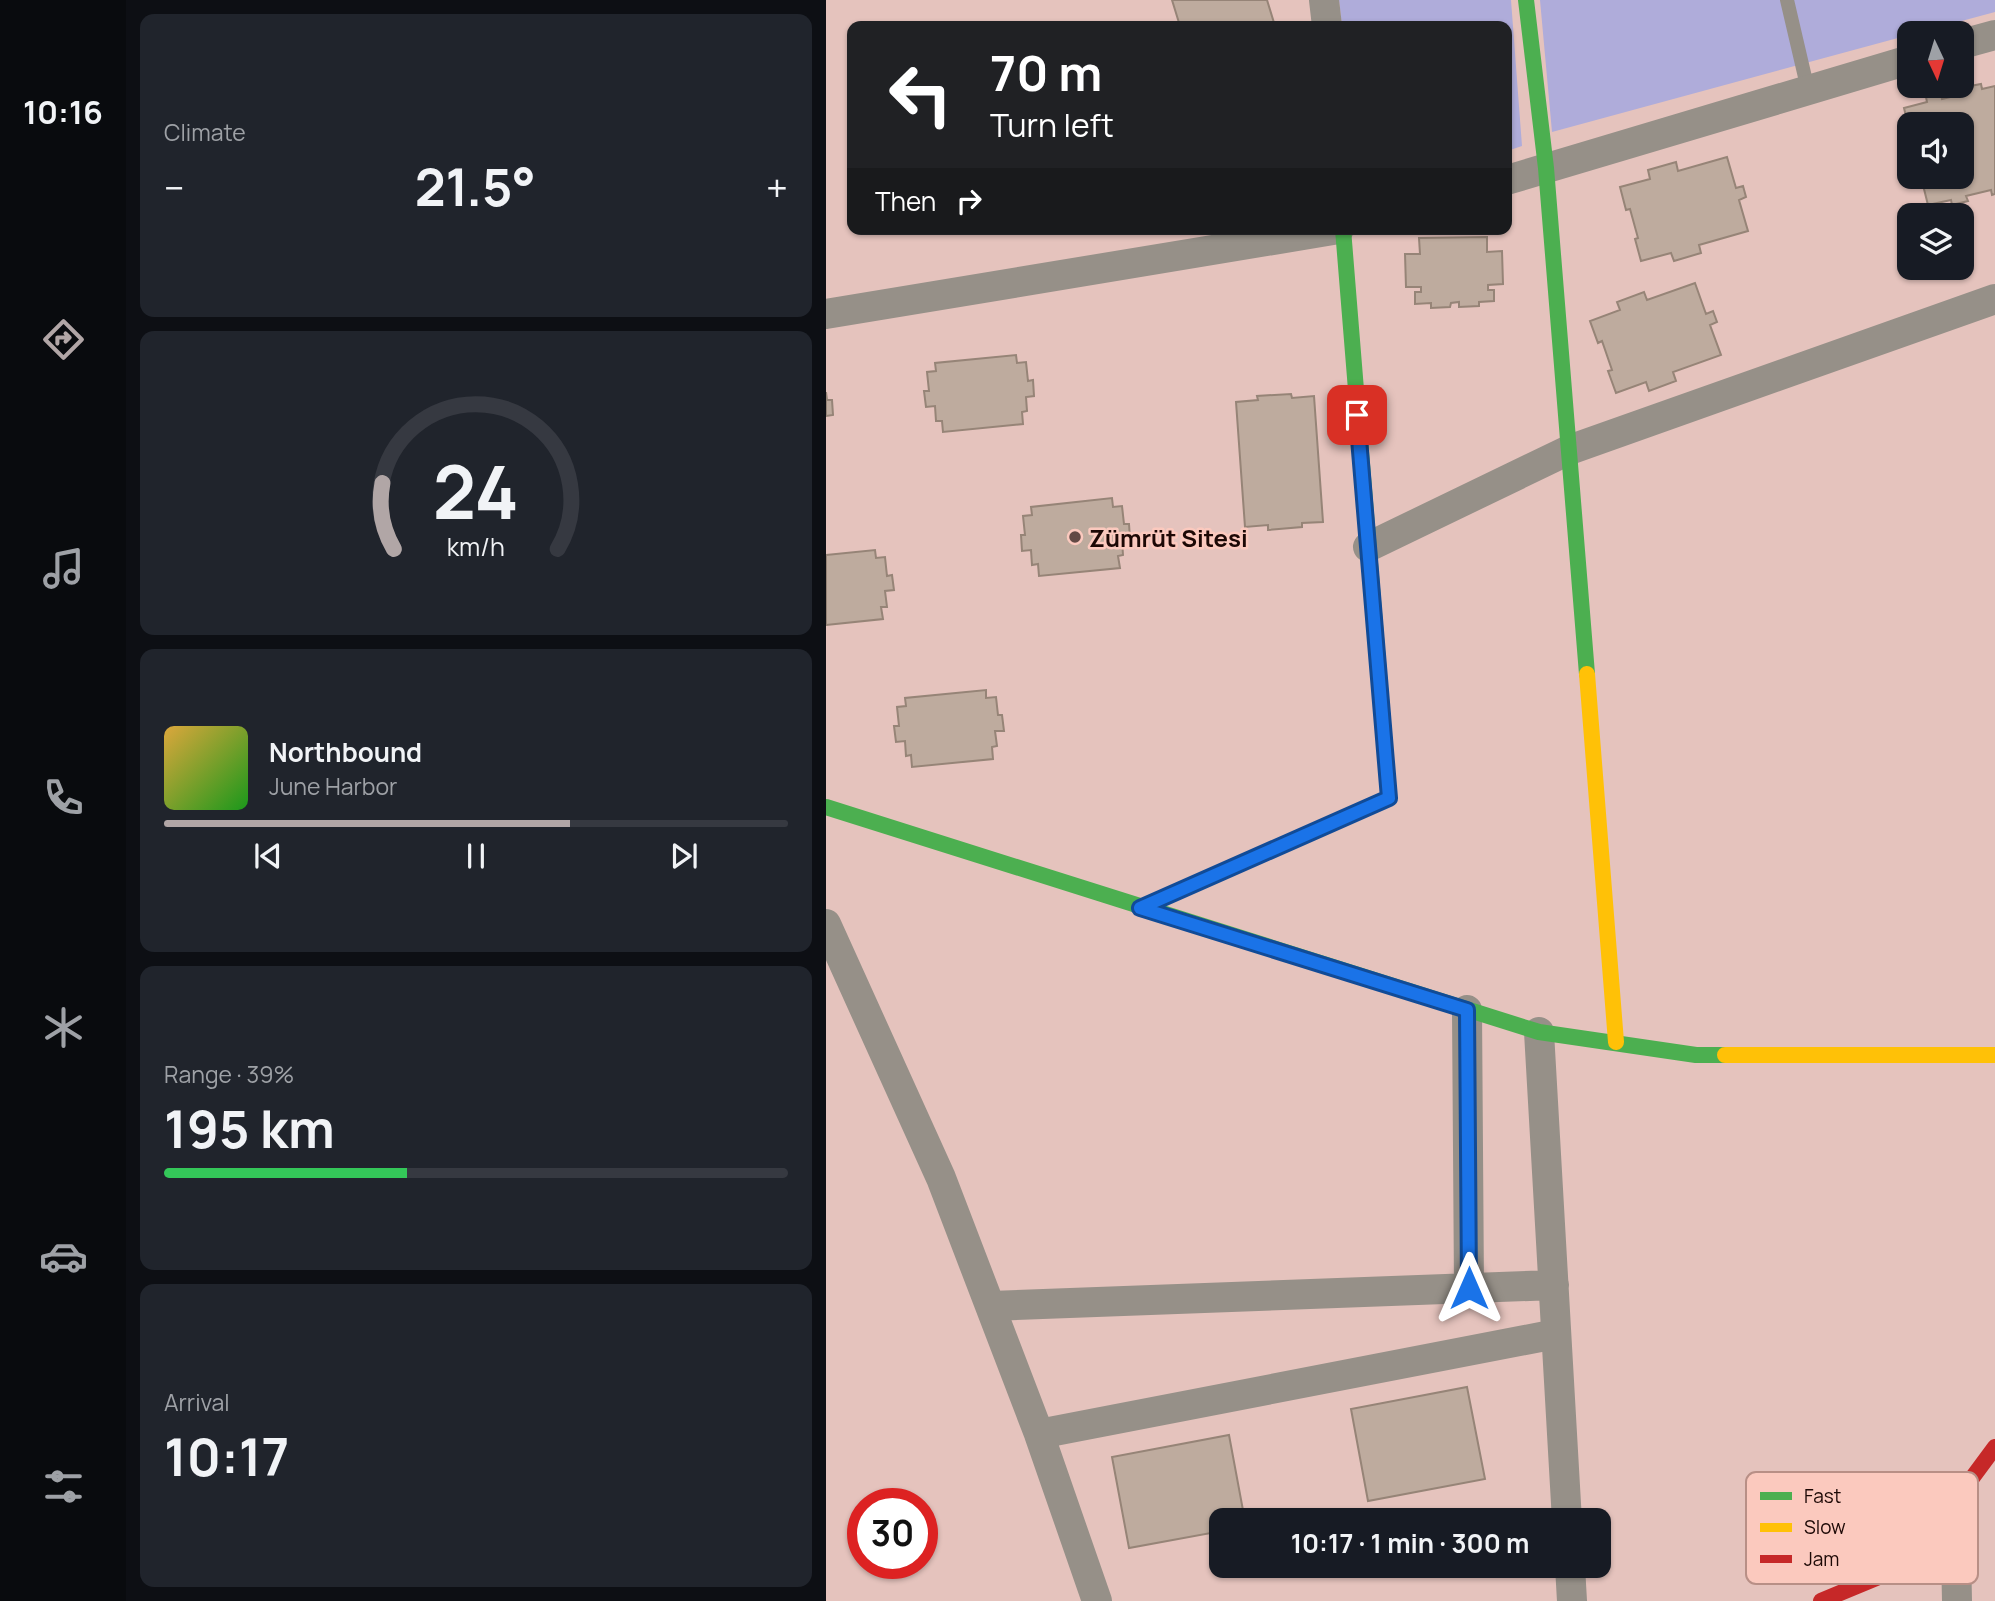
<!DOCTYPE html>
<meta charset="utf-8">
<style>
body{margin:0;font-family:Manrope,sans-serif;background:#20242c;color:#f1f3f6;height:100vh;display:flex;flex-direction:column;font-size:26px;white-space:nowrap}
*{box-sizing:border-box;margin:0}
p{font-size:23px;color:#9ea1a6}
.icon{flex:none;width:38px;height:38px;fill:none;stroke:currentColor;stroke-width:2;stroke-linecap:round;stroke-linejoin:round}
.map{position:relative;flex:1;overflow:hidden}
.sheet{display:flex;flex-direction:column;gap:14px;padding:14px;background:#0d0f14;width:700px}
.sheet>*{flex:none}
.top-card{position:absolute;left:21px;top:21px;width:665px;height:214px;border-radius:14px;box-shadow:0 2px 5px #0004;background:#202124;color:#fff;overflow:hidden}
.needle{width:46px;rotate:176deg}
.buttons{position:absolute;left:1071px;top:21px;display:grid;gap:14px}
.buttons a{display:grid;place-items:center;width:77px;height:77px;border-radius:14px;background:#171b24;box-shadow:0 2px 5px #0004;font-size:35px}
.speed{position:absolute;left:21px;top:1488px;display:flex;gap:14px;font-size:35px;font-weight:700;text-align:center}
.speed>*{display:grid;place-content:center;width:91px;height:91px;border-radius:50%;background:#171b24;box-shadow:0 2px 5px #0004;line-height:1}
.speed .limit{border:10px solid #d22;background:#fff;color:#111}
.pin{position:absolute;display:grid;place-items:center;width:60px;height:60px;color:#fff;margin:-30px;border-radius:14px;box-shadow:0 4px 10px #0006}
.me{position:absolute;width:77px;margin:-38px;rotate:0deg;stroke-linejoin:round;filter:drop-shadow(0 0 5px #0008)}
.turn{display:flex;align-items:center;gap:24px;height:147px;padding:0 28px;font-size:32px}
.turn .icon{width:91px;height:91px;stroke-width:2.5}
.turn b{display:block;font-size:49px;line-height:60px}
.then{display:flex;align-items:center;height:66px;padding:0 28px;background:#0003;gap:14px;font-size:26px}
.big{font-size:52px;font-weight:700;line-height:1.1}
.sheet .tile{flex:1;display:flex;flex-direction:column;justify-content:center;gap:10px;min-width:0;padding:0 24px;border-radius:14px;background:#20242c}
.sheet .dial{align-items:center;gap:0}
.dial svg{height:182px;overflow:visible;fill:none;stroke:#363941;stroke-width:7;stroke-linecap:round;text-anchor:middle}
.dial text{fill:#f1f3f6;stroke:none}
.song{display:flex;align-items:center;gap:21px}
.cover{width:84px;height:84px;border-radius:10px;background:linear-gradient(135deg,hsl(40 70% 55%),hsl(120 70% 35%))}
.played{height:7px;border-radius:4px;background:linear-gradient(90deg,#b1a6a6 65%,#363941 65%)}
.keys{display:flex;justify-content:space-around;direction:ltr}
.heat{display:flex;justify-content:space-between;align-items:center;font-size:38px;direction:ltr}
.charge{height:10px;border-radius:5px;background:linear-gradient(90deg,#34c759 39%,#363941 0)}
.trip{position:absolute;left:383px;top:1508px;width:402px;height:70px;border-radius:14px;background:#171b24;box-shadow:0 2px 5px #0004;font-weight:700;line-height:70px;text-align:center}
main{display:flex;flex:1;min-height:0}
.dock{display:flex;flex-direction:column;width:126px;justify-content:space-around;align-items:center;background:#090b0e;color:#9ea1a6}
.dock .icon{width:49px;height:49px}
.dock .active{color:#b1a6a6}
.dock b{font-size:32px;color:#f1f3f6}
.map>svg:first-child{display:block}
.green{fill:#afacda}
.building{fill:#beab9e;stroke:#968477;stroke-width:2}
.lines{fill:none;stroke-linecap:round;stroke-linejoin:round}
.lane{stroke:#969088;stroke-width:14}
.street{stroke:#969088;stroke-width:30}
.fast{stroke:#4caf50;stroke-width:16}
.slow{stroke:#ffc107;stroke-width:16}
.jam{stroke:#c62828;stroke-width:16}
.route-casing{stroke:#114b97;stroke-width:18}
.route{stroke:#1a73e8;stroke-width:12}
.poi-dot{fill:#624945;stroke:#fbc9be;stroke-width:2.5}
.labels{text-anchor:middle;dominant-baseline:central;stroke-width:5;stroke-linejoin:round;paint-order:stroke}
.poi-label{font-size:24px;font-weight:bold;fill:#1c0805;stroke:#fbc9be;text-anchor:start}
.key{fill:#fbc9be;stroke:#b88f86;stroke-width:2}
.key-label{font-size:19px;fill:#1c0805}
</style>
<main>
<nav class="dock">
<b>10:16</b>
<svg class="icon active" aria-label="directions" viewBox="0 0 24 24"><path d="M12 3l9 9-9 9-9-9zM9 14v-3h6M13 9l2 2-2 2"/></svg>
<svg class="icon" aria-label="music" viewBox="0 0 24 24"><path d="M9 18V5l10-2v13"/><circle cx="6" cy="18" r="3"/><circle cx="16" cy="16" r="3"/></svg>
<svg class="icon" aria-label="phone" viewBox="0 0 24 24"><path d="M5 4h4l2 5-3 2q2 4 5 5l2-3 5 2v4C11 20 4 13 5 4z"/></svg>
<svg class="icon" aria-label="climate" viewBox="0 0 24 24"><path d="M12 3v18M4 7l16 10M4 17L20 7"/></svg>
<svg class="icon" aria-label="car" viewBox="0 0 24 24"><path d="M5 17H2v-5l4-1 3-4h7l3 4 3 1v5h-3M9 17h6M6 11h13"/><circle cx="7" cy="17" r="2"/><circle cx="17" cy="17" r="2"/></svg>
<svg class="icon" aria-label="filters" viewBox="0 0 24 24"><path d="M4 7h16M4 17h16"/><circle cx="9" cy="7" r="2"/><circle cx="15" cy="17" r="2"/></svg>
</nav>
<section class="sheet">
<div class="tile"><p>Climate</p>
<div class="heat"><a>−</a><b class="big">21.5°</b><a>+</a></div>
</div>
<div class="tile dial"><svg viewBox="0 0 100 80">
<path d="M14 69A42 42 0 1 1 86 69"/>
<path d="M14 69A42 42 0 0 1 9 40" stroke="#b1a6a6"/>
<text x="50" y="56" font-size="32" font-weight="700">24</text>
<text x="50" y="72" font-size="11">km/h</text>
</svg></div>
<div class="tile">
<div class="song"><i class="cover"></i><div><b>Northbound</b><p>June Harbor</p></div></div>
<div class="played"></div>
<div class="keys"><svg class="icon" aria-label="previous" viewBox="0 0 24 24"><path d="M18 5L8 12l10 7zM5 5v14"/></svg><svg class="icon" aria-label="pause" viewBox="0 0 24 24"><path d="M8 5v14M16 5v14"/></svg><svg class="icon" aria-label="next" viewBox="0 0 24 24"><path d="M6 5l10 7-10 7zM19 5v14"/></svg></div>
</div>
<div class="tile"><p>Range · 39%</p><b class="big">195 km</b><div class="charge"></div></div>
<div class="tile"><p>Arrival</p><b class="big">10:17</b></div>
</section>
<div class="map">
<svg width="1169" height="1601" viewBox="0 0 1169 1601">
<rect width="100%" height="100%" fill="#e5c3bd"/>
<path class="green" d="M 513,0 L 685,0 L 696,146 L 681,151 L 681,26 L 516,26 Z
M 714,0 L 1169,0 L 1169,12 L 1091,33 L 1083,33 L 1083,35 L 726,132 Z"/>
<path class="building" d="M 346,0 L 441,0 L 449,26 L 354,26 Z
M 1155,84 L 1156,89 L 1169,86 L 1169,194 L 1166,195 L 1165,190 L 1140,196 L 1142,201 L 1126,205 L 1125,200 L 1102,205 L 1095,177 L 1136,177 L 1136,124 L 1083,124 L 1083,129 L 1078,108 L 1101,102 L 1100,97 L 1115,94 L 1116,99 L 1141,93 L 1139,87 Z
M 901,157 L 910,188 L 917,186 L 920,197 L 913,200 L 922,231 L 873,245 L 875,253 L 848,261 L 845,253 L 815,261 L 809,239 L 812,238 L 804,209 L 800,210 L 794,187 L 824,179 L 822,170 L 850,162 L 852,171 Z
M 661,237 L 661,252 L 676,251 L 677,284 L 662,285 L 662,290 L 668,290 L 668,301 L 653,302 L 653,306 L 633,307 L 633,302 L 625,303 L 624,307 L 605,308 L 605,303 L 589,304 L 589,292 L 595,292 L 595,287 L 580,287 L 579,254 L 594,254 L 593,238 Z
M 869,283 L 880,314 L 887,311 L 891,322 L 884,325 L 895,355 L 847,372 L 850,381 L 823,391 L 820,382 L 790,393 L 782,371 L 786,370 L 776,341 L 772,343 L 764,321 L 794,310 L 791,302 L 818,292 L 821,300 Z
M 190,355 L 191,363 L 200,362 L 202,381 L 207,380 L 208,396 L 200,397 L 201,411 L 196,412 L 197,424 L 117,432 L 116,421 L 110,421 L 109,406 L 100,407 L 98,391 L 103,391 L 101,372 L 110,371 L 109,363 Z
M 0,392 L 1,400 L 6,400 L 7,415 L 0,416 Z
M 465,394 L 466,398 L 488,396 L 497,522 L 476,523 L 476,527 L 442,530 L 442,525 L 419,527 L 410,402 L 432,400 L 431,396 Z
M 286,498 L 287,507 L 296,506 L 298,524 L 303,524 L 304,539 L 296,540 L 297,555 L 292,556 L 294,568 L 213,576 L 212,564 L 206,565 L 205,550 L 196,551 L 195,535 L 199,535 L 197,516 L 206,515 L 205,507 Z
M 49,550 L 50,558 L 59,557 L 61,576 L 66,575 L 68,590 L 59,591 L 61,607 L 55,607 L 57,619 L 0,625 L 0,555 Z
M 160,690 L 160,698 L 170,697 L 172,715 L 176,715 L 178,731 L 169,731 L 171,746 L 166,747 L 167,759 L 86,767 L 85,755 L 80,756 L 79,741 L 70,742 L 68,726 L 73,726 L 71,707 L 80,706 L 79,698 Z
M 641,1387 L 659,1479 L 542,1501 L 525,1409 Z
M 403,1435 L 419,1521 L 396,1521 L 396,1531 L 303,1548 L 286,1457 Z"/>
<g class="lines">
<path class="lane" d="M 961,0 L 982,90"/>
<path class="street" d="M 498,0 L 501,26
M 1136,44 L 1169,35
M 681,180 L 1083,60
M 0,314 L 513,229
M 542,547 L 743,450 L 1169,299
M 0,924 L 115,1178 L 213,1434 L 271,1601
M 641,1010 L 643,1288
M 713,1032 L 741,1521
M 165,1306 L 728,1285
M 213,1434 L 730,1334
M 1129,1500 L 1131,1601
M 744,1566 L 746,1601"/>
<path class="fast" d="M 700,0 L 720,168 L 761,674
M 0,807 L 713,1032 L 870,1055 L 899,1055
M 314,908 L 563,798 L 517,229"/>
<path class="slow" d="M 761,674 L 790,1042
M 899,1055 L 1169,1055"/>
<path class="jam" d="M 995,1601 L 1055,1576 L 1095,1547 L 1169,1447"/>
</g>
<g class="lines">
<g class="route-casing">
<path id="route" d="M 531,415 L 563,798 L 314,908 L 641,1010 L 643,1288"/>
</g>
<use href="#route" class="route"/>
</g>
<circle class="poi-dot" cx="249" cy="537" r="7"/>
<g class="labels">
<g class="poi-label">
<text x="263" y="537">Zümrüt Sitesi</text>
</g>
</g>
<rect x="920" y="1472" width="232" height="112" rx="10" class="key"/>
<rect x="934" y="1492" width="32" height="8" fill="#4caf50"/>
<rect x="934" y="1523" width="32" height="9" fill="#ffc107"/>
<rect x="934" y="1555" width="32" height="8" fill="#c62828"/>
<g class="key-label">
<text x="978" y="1503">Fast</text>
<text x="978" y="1534">Slow</text>
<text x="978" y="1566">Jam</text>
</g>
</svg>
<div class="buttons">
<a><svg class="needle" viewBox="-14 -14 28 28"><path d="M0-13l5 13h-10z" fill="#e53935"/><path d="M0 13l5-13h-10z" fill="#9ea1a6"/></svg></a>
<a><svg class="icon" aria-label="sound" viewBox="0 0 24 24"><path d="M4 9h4l5-4v14l-5-4H4zM17 9q2 3 0 6"/></svg></a>
<a><svg class="icon" aria-label="layers" viewBox="0 0 24 24"><path d="M12 4l9 5-9 5-9-5zM3 14l9 5 9-5"/></svg></a>
</div>
<div class="speed"><div class="limit">30</div></div>
<div class="pin" style="left:531px;top:415px;background:#d93025"><svg class="icon" aria-label="arrive" viewBox="0 0 24 24"><path d="M6 21V4h12l-3 4 3 4H6"/></svg></div>
<svg class="me" style="left:643px;top:1288px" viewBox="-20 -20 40 40"><path d="M0-17L14 15 0 8-14 15z" fill="#1a73e8" stroke="#fff" stroke-width="4"/></svg>
<div class="trip">10:17 · 1 min · 300 m</div>
<div class="top-card">
<div class="turn"><svg class="icon" aria-label="left" viewBox="0 0 24 24"><path d="M17 20v-9H6M10 6l-5 5 5 5"/></svg><div><b>70 m</b>Turn left</div></div>
<div class="then">Then<svg class="icon" aria-label="right" viewBox="0 0 24 24"><path d="M7 20v-9h11M14 6l5 5-5 5"/></svg></div>
</div>
</div>
</main>
